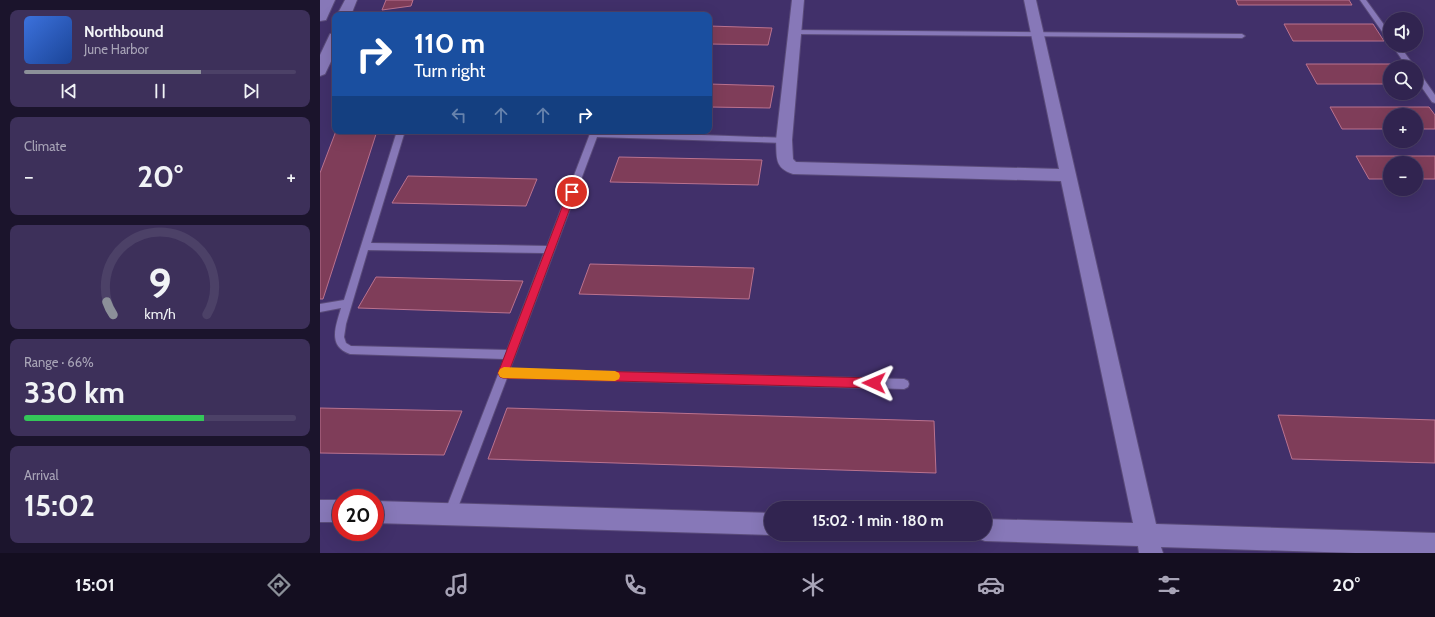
<!DOCTYPE html>
<meta charset="utf-8">
<style>
body{margin:0;font-family:Cabin,sans-serif;background:#3d305a;color:#f1f3f6;height:100vh;display:flex;flex-direction:column;font-size:15px;white-space:nowrap}
*{box-sizing:border-box;margin:0}
p{font-size:13px;color:#a8a4b7}
.icon{flex:none;width:22px;height:22px;fill:none;stroke:currentColor;stroke-width:2;stroke-linecap:round;stroke-linejoin:round}
.map{position:relative;flex:1;overflow:hidden}
.panel{display:flex;flex-direction:column;gap:10px;padding:10px;background:#1b142c;width:320px}
.panel>*{flex:none}
.hud{position:absolute;left:12px;top:12px;width:380px;height:122px;border-radius:8px;box-shadow:0 4px 16px #0002,0 0 0 1px #4c4167;background:#1a4fa0;color:#fff;overflow:hidden}
.tools{position:absolute;left:1063px;top:12px;display:grid;gap:8px}
.tools a{display:grid;place-items:center;width:40px;height:40px;border-radius:50%;background:#312450;box-shadow:0 4px 16px #0002,0 0 0 1px #4c4167;font-size:20px}
.speed{position:absolute;left:12px;top:489px;display:flex;gap:8px;font-size:20px;font-weight:700;text-align:center}
.speed>*{display:grid;place-content:center;width:52px;height:52px;border-radius:50%;background:#312450;box-shadow:0 4px 16px #0002,0 0 0 1px #4c4167;line-height:1}
.speed .limit{border:6px solid #d22;background:#fff;color:#111}
.pin{position:absolute;display:grid;place-items:center;width:34px;height:34px;color:#fff;margin:-17px;border:2px solid #fff;border-radius:50%;box-shadow:0 1px 4px #0007}
.me{position:absolute;width:44px;margin:-22px;rotate:271deg;stroke-linejoin:round;filter:drop-shadow(0 0 3px #0008)}
.turn{display:flex;align-items:center;gap:14px;height:84px;padding:0 16px;font-size:18px}
.turn .icon{width:52px;height:52px;stroke-width:2.5}
.turn b{display:block;font-size:28px;line-height:34px}
.lanes{display:flex;align-items:center;height:38px;padding:0 16px;background:#0003;justify-content:center;gap:20px;direction:ltr}
.lanes .off{opacity:.35}
.big{font-size:30px;font-weight:700;line-height:1.1}
.panel .widget{flex:1;display:flex;flex-direction:column;justify-content:center;gap:6px;min-width:0;padding:0 14px;border-radius:8px;background:#3d305a}
.panel .dial{align-items:center;gap:0}
.dial svg{height:104px;overflow:visible;fill:none;stroke:#4c4167;stroke-width:7;stroke-linecap:round;text-anchor:middle}
.dial text{fill:#f1f3f6;stroke:none}
.song{display:flex;align-items:center;gap:12px}
.cover{width:48px;height:48px;border-radius:6px;background:linear-gradient(135deg,hsl(220 70% 55%),hsl(220 70% 35%))}
.played{height:4px;border-radius:2px;background:linear-gradient(90deg,#8c9099 65%,#4c4167 65%)}
.keys{display:flex;justify-content:space-around;direction:ltr}
.heat{display:flex;justify-content:space-between;align-items:center;font-size:22px;direction:ltr}
.charge{height:6px;border-radius:3px;background:linear-gradient(90deg,#34c759 66%,#4c4167 0)}
.trip{position:absolute;left:444px;top:501px;width:228px;height:40px;border-radius:20px;background:#312450;box-shadow:0 4px 16px #0002,0 0 0 1px #4c4167;font-weight:700;line-height:40px;text-align:center}
.dock{display:flex;height:64px;justify-content:space-around;align-items:center;background:#140e20;color:#a8a4b7}
.dock .icon{width:28px;height:28px}
.dock .current{color:#8c9099}
.dock b{font-size:18px;color:#f1f3f6}
main{display:flex;flex:1;min-height:0}
.map>svg:first-child{display:block}
.building{fill:#7f3d59;stroke:#ba728f}
.lines{fill:none;stroke-linecap:round;stroke-linejoin:round}
.lane-casing{stroke:#5a4b7a;stroke-width:2}
.street-casing{stroke:#5a4b7a;stroke-width:2}
.secondary-casing{stroke:#5a4b7a;stroke-width:2}
.lane{fill:#8778b8;fill-rule:evenodd}
.street{fill:#8778b8;fill-rule:evenodd}
.secondary{fill:#8778b8;fill-rule:evenodd}
.route{fill:#e11d48;stroke:#92132f}
.slow{fill:#f59e0b}
</style>
<main>
<section class="panel">
<div class="widget">
<div class="song"><i class="cover"></i><div><b>Northbound</b><p>June Harbor</p></div></div>
<div class="played"></div>
<div class="keys"><svg class="icon" aria-label="previous" viewBox="0 0 24 24"><path d="M18 5L8 12l10 7zM5 5v14"/></svg><svg class="icon" aria-label="pause" viewBox="0 0 24 24"><path d="M8 5v14M16 5v14"/></svg><svg class="icon" aria-label="next" viewBox="0 0 24 24"><path d="M6 5l10 7-10 7zM19 5v14"/></svg></div>
</div>
<div class="widget"><p>Climate</p>
<div class="heat"><a>−</a><b class="big">20°</b><a>+</a></div>
</div>
<div class="widget dial"><svg viewBox="0 0 100 80">
<path d="M14 69A42 42 0 1 1 86 69"/>
<path d="M14 69A42 42 0 0 1 9 59" stroke="#8c9099"/>
<text x="50" y="56" font-size="32" font-weight="700">9</text>
<text x="50" y="72" font-size="11">km/h</text>
</svg></div>
<div class="widget"><p>Range · 66%</p><b class="big">330 km</b><div class="charge"></div></div>
<div class="widget"><p>Arrival</p><b class="big">15:02</b></div>
</section>
<div class="map">
<svg width="1115" height="553" viewBox="0 0 1115 553">
<rect width="100%" height="100%" fill="#41306a"/>
<path class="building" d="M 66,0 L 93,0 L 91,6 L 62,10 Z
M 916,0 L 1029,0 L 1032,5 L 918,5 Z
M 964,24 L 1053,24 L 1064,41 L 973,41 Z
M 389,26 L 452,28 L 448,45 L 389,44 Z
M 986,64 L 1081,64 L 1083,67 L 1070,67 L 1070,84 L 997,84 Z
M 389,84 L 454,86 L 450,108 L 389,107 Z
M 1010,107 L 1109,107 L 1115,115 L 1115,129 L 1096,129 L 1096,115 L 1070,115 L 1070,129 L 1022,129 Z
M 16,131 L 57,131 L 3,299 L 0,299 L 0,173 Z
M 1036,156 L 1115,156 L 1115,179 L 1096,179 L 1096,163 L 1070,163 L 1070,179 L 1049,179 Z
M 299,157 L 442,160 L 438,185 L 290,182 Z
M 88,176 L 217,179 L 206,206 L 72,203 Z
M 270,264 L 434,268 L 429,299 L 259,294 Z
M 56,277 L 203,281 L 190,313 L 38,308 Z
M 0,408 L 142,411 L 124,455 L 0,453 Z
M 187,408 L 614,421 L 616,473 L 168,459 Z
M 958,415 L 1115,420 L 1115,463 L 972,459 Z"/>
<g class="lines">
<g class="lane-casing">
<path id="lane" d="M 1040,0 L 1046,0 L 1070,33 L 1070,40 L 1068,40 Z
M 472,30 L 922,34 L 925,36 L 922,38 L 474,34 L 471,32 Z
M 1072,45 L 1079,45 L 1095,67 L 1087,67 Z
M 1096,72 L 1099,72 L 1115,95 L 1115,103 L 1112,102 L 1096,79 Z
M 77,131 L 85,131 L 51,243 L 227,246 L 271,131 L 467,138 L 468,140 L 467,142 L 464,143 L 277,137 L 190,369 L 584,379 L 588,381 L 589,384 L 588,387 L 584,389 L 187,378 L 134,518 L 130,520 L 126,518 L 124,514 L 184,359 L 30,354 C 7,346 16,326 21,308 L 0,312 L 0,304 L 24,300 ZM 48,250 L 224,253 L 187,350 L 31,346 L 26,343 L 24,337 L 26,324 Z"/>
</g>
<g class="street-casing">
<path id="street" d="M 25,0 L 37,0 L 31,15 L 17,15 Z
M 472,0 L 484,0 L 472,140 L 473,159 L 476,162 L 739,169 L 704,0 L 716,0 L 836,524 L 1115,533 L 1115,553 L 1035,553 L 841,547 L 843,553 L 819,553 L 818,546 L 665,541 L 657,538 L 655,534 L 665,534 L 665,519 L 813,523 L 741,181 L 473,174 C 454,168 457,157 456,140 Z
M 15,33 L 15,53 L 5,74 L 0,76 L 0,55 L 10,34 Z
M 0,500 L 21,500 L 21,522 L 0,522 Z
M 55,501 L 451,513 L 451,534 L 454,534 L 451,535 L 55,523 Z"/>
</g>
<g class="secondary-casing">
<path id="secondary" d="M 0,0 L 15,0 L 6,20 L 0,21 Z"/>
</g>
<use href="#lane" class="lane"/>
<use href="#street" class="street"/>
<use href="#secondary" class="secondary"/>
</g>
<path class="route" d="M 252,188 L 256,192 L 190,369 L 554,378 L 557,379 L 559,383 L 557,386 L 554,388 L 183,378 L 180,377 L 178,373 L 248,192 Z"/>
<path class="slow" d="M 184,367 L 295,371 L 299,373 L 300,376 L 299,379 L 295,381 L 183,378 L 180,377 L 178,373 L 180,369 Z"/>
</svg>
<div class="tools">
<a><svg class="icon" aria-label="sound" viewBox="0 0 24 24"><path d="M4 9h4l5-4v14l-5-4H4zM17 9q2 3 0 6"/></svg></a>
<a><svg class="icon" aria-label="search" viewBox="0 0 24 24"><circle cx="10" cy="10" r="6"/><path d="M15 15l6 6"/></svg></a>
<a>+</a>
<a>−</a>
</div>
<div class="speed"><div class="limit">20</div></div>
<div class="pin" style="left:252px;top:192px;background:#d93025"><svg class="icon" aria-label="arrive" viewBox="0 0 24 24"><path d="M6 21V4h12l-3 4 3 4H6"/></svg></div>
<svg class="me" style="left:554px;top:383px" viewBox="-20 -20 40 40"><path d="M0-17L14 15 0 8-14 15z" fill="#e11d48" stroke="#fff" stroke-width="4"/></svg>
<div class="trip">15:02 · 1 min · 180 m</div>
<div class="hud">
<div class="turn"><svg class="icon" aria-label="right" viewBox="0 0 24 24"><path d="M7 20v-9h11M14 6l5 5-5 5"/></svg><div><b>110 m</b>Turn right</div></div>
<div class="lanes"><svg class="icon off" aria-label="left" viewBox="0 0 24 24"><path d="M17 20v-9H6M10 6l-5 5 5 5"/></svg><svg class="icon off" aria-label="ahead" viewBox="0 0 24 24"><path d="M12 20V5M6 11l6-6 6 6"/></svg><svg class="icon off" aria-label="ahead" viewBox="0 0 24 24"><path d="M12 20V5M6 11l6-6 6 6"/></svg><svg class="icon" aria-label="right" viewBox="0 0 24 24"><path d="M7 20v-9h11M14 6l5 5-5 5"/></svg></div>
</div>
</div>
</main>
<nav class="dock">
<b>15:01</b>
<svg class="icon current" aria-label="directions" viewBox="0 0 24 24"><path d="M12 3l9 9-9 9-9-9zM9 14v-3h6M13 9l2 2-2 2"/></svg>
<svg class="icon" aria-label="music" viewBox="0 0 24 24"><path d="M9 18V5l10-2v13"/><circle cx="6" cy="18" r="3"/><circle cx="16" cy="16" r="3"/></svg>
<svg class="icon" aria-label="phone" viewBox="0 0 24 24"><path d="M5 4h4l2 5-3 2q2 4 5 5l2-3 5 2v4C11 20 4 13 5 4z"/></svg>
<svg class="icon" aria-label="climate" viewBox="0 0 24 24"><path d="M12 3v18M4 7l16 10M4 17L20 7"/></svg>
<svg class="icon" aria-label="car" viewBox="0 0 24 24"><path d="M5 17H2v-5l4-1 3-4h7l3 4 3 1v5h-3M9 17h6M6 11h13"/><circle cx="7" cy="17" r="2"/><circle cx="17" cy="17" r="2"/></svg>
<svg class="icon" aria-label="filters" viewBox="0 0 24 24"><path d="M4 7h16M4 17h16"/><circle cx="9" cy="7" r="2"/><circle cx="15" cy="17" r="2"/></svg>
<b>20°</b>
</nav>
